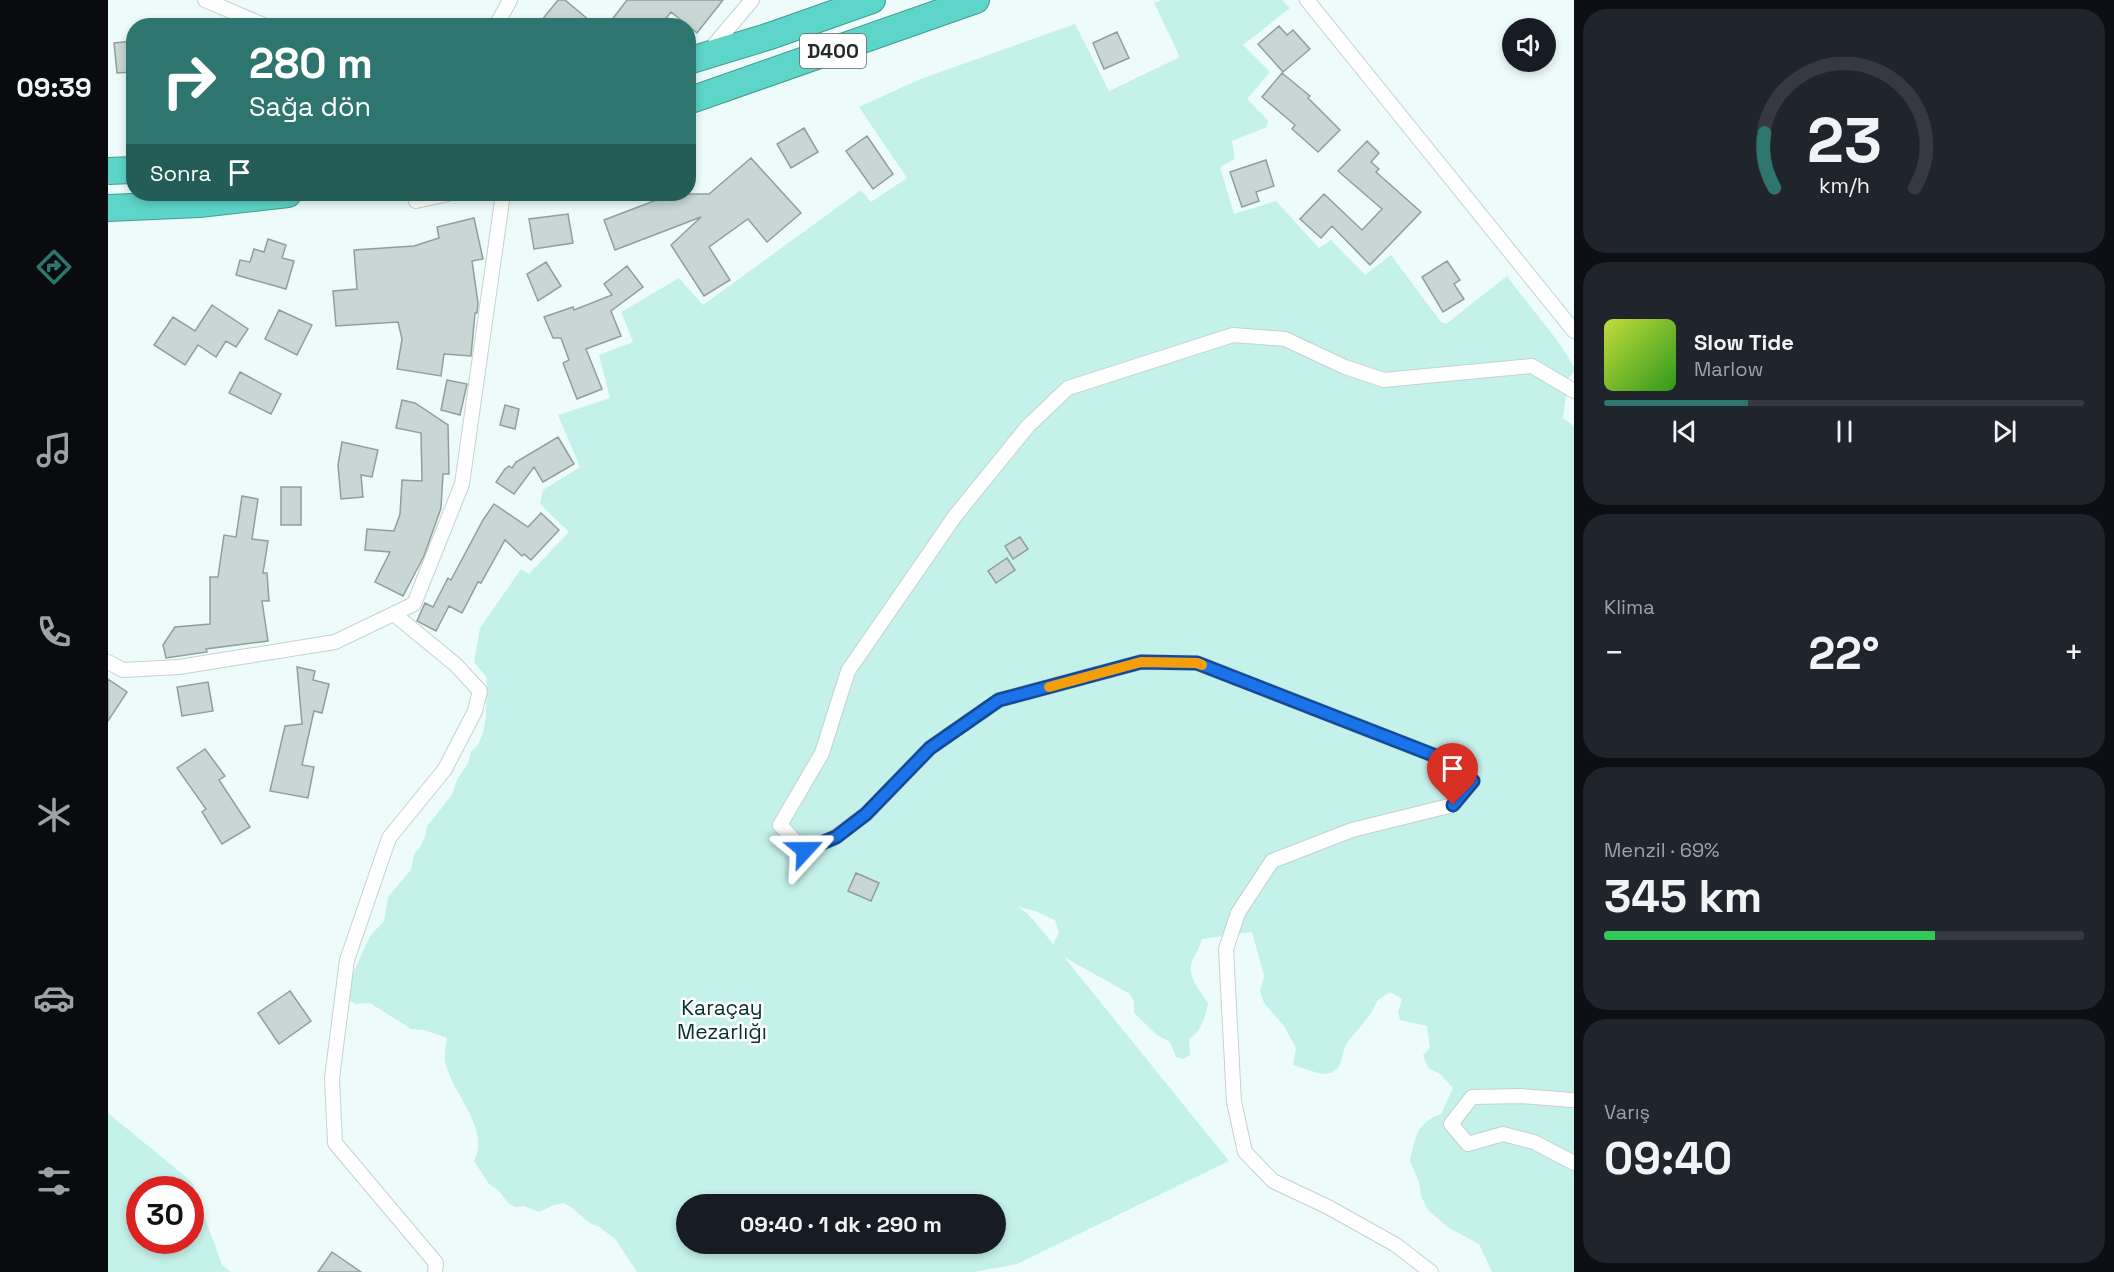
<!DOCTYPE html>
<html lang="tr">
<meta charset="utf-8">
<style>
body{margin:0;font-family:"Space Grotesk",sans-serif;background:#20242c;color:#f1f3f6;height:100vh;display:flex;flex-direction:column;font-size:22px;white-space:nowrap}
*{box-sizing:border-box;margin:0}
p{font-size:20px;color:#9ea1a6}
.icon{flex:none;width:33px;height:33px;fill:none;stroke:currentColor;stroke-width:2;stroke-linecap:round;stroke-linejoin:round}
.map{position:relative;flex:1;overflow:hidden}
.drawer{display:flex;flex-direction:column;gap:9px;padding:9px;background:#0d0f14;width:540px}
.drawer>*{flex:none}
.top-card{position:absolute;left:18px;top:18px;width:570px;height:183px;border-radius:24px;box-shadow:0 3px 9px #0003;background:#2d756e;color:#fff;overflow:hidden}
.controls{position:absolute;left:1394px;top:18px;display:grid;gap:12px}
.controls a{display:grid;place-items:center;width:54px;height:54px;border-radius:50%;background:#171b24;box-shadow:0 3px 9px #0003;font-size:30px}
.speed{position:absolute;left:18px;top:1176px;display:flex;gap:12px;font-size:30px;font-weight:700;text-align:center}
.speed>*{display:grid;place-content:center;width:78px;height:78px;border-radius:50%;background:#171b24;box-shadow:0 3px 9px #0003;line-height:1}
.speed .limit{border:9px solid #d22;background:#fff;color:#111}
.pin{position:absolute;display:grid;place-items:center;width:51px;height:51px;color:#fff;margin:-62px -26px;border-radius:50% 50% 50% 0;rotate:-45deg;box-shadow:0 0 6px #0007}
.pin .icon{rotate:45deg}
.me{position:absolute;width:66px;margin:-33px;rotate:66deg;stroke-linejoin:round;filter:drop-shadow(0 0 4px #0008)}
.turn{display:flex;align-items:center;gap:21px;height:126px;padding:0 24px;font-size:27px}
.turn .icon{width:78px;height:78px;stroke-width:2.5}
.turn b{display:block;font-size:42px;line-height:51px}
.then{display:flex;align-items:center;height:57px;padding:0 24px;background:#0003;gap:12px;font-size:22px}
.big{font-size:45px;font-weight:600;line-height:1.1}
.drawer .tile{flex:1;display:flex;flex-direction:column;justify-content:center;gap:9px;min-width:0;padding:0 21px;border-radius:24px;background:#20242c}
.drawer .dial{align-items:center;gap:0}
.dial svg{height:156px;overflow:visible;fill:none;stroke:#363941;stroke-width:7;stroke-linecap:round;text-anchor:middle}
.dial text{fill:#f1f3f6;stroke:none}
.song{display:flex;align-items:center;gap:18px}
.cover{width:72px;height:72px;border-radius:9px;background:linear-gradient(135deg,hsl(70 70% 55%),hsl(110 70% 35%))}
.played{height:6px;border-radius:3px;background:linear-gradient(90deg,#2d756e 30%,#363941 30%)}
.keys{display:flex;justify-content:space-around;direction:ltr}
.heat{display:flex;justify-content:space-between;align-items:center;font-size:33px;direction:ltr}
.charge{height:9px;border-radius:4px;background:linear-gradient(90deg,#34c759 69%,#363941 0)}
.trip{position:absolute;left:568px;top:1194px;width:330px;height:60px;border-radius:30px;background:#171b24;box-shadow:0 3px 9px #0003;font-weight:600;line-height:60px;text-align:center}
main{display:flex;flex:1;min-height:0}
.tab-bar{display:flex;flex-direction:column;width:108px;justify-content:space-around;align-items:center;background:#090b0e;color:#9ea1a6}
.tab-bar .icon{width:42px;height:42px}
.tab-bar .active{color:#2d756e}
.tab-bar b{font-size:27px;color:#f1f3f6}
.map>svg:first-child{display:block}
.green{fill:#c5f1eb;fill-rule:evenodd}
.building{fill:#c8d6d4;stroke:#909e9c;stroke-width:1.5}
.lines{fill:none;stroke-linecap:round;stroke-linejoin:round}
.street-casing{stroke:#c4d2d0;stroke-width:16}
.highway-casing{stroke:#499991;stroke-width:28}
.street{stroke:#fff;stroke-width:14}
.highway{stroke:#5dd5c9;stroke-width:26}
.route-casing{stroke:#114b97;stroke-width:15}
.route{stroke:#1a73e8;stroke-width:10}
.slow{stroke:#f59e0b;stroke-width:10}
.labels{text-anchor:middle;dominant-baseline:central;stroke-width:5;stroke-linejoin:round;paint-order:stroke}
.shield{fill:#fff;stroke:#666a6a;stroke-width:1.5}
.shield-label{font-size:20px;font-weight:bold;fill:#252a2a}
.park-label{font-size:21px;fill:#03312d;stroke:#fff}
</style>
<main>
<nav class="tab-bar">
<b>09:39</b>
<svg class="icon active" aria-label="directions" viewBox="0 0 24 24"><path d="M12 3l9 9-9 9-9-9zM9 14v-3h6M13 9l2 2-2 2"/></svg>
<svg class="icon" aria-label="music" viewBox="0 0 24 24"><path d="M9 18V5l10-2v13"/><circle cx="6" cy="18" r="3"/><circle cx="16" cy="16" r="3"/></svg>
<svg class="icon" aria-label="phone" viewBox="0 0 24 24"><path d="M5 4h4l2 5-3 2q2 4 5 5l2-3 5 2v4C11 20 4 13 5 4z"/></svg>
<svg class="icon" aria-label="climate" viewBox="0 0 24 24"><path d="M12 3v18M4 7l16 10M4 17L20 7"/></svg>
<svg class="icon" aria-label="car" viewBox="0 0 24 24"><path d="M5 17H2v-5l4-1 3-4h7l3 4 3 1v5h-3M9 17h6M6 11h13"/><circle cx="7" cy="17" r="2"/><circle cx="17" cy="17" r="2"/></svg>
<svg class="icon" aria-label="filters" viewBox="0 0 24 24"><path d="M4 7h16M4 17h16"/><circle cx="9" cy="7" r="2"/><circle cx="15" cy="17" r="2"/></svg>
</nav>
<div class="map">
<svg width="1466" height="1272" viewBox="0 0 1466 1272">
<rect width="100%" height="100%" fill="#edfcfa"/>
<path class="green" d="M 1054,0 L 1174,0 L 1182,8 L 1135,45 L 1162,72 L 1139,99 L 1160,120 L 1159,127 L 1124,141 L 1127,159 L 1112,167 L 1126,214 L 1168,201 L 1211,248 L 1223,240 L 1257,275 L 1283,255 L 1333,322 L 1338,324 L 1399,276 C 1421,307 1448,334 1466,367 L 1466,371 L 1460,379 L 1455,418 L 1466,426 L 1466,1272 L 1384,1272 L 1371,1244 L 1341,1228 L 1320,1210 L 1313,1196 L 1311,1182 L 1302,1161 C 1307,1138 1308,1123 1333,1114 L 1345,1088 L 1332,1074 L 1320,1068 L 1315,1055 L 1322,1048 L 1319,1026 L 1292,1020 L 1290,1012 L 1294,999 L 1282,992 L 1270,1000 L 1262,1015 L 1238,1044 L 1231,1067 L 1223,1073 L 1213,1074 L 1185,1065 L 1188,1048 L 1176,1026 L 1156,1003 L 1152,991 L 1156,976 L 1144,932 L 1094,939 C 1092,946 1089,951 1086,957 C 1076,973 1091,990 1100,1003 C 1098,1016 1093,1032 1081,1039 L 1082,1055 L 1075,1059 L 1068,1057 L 1062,1042 L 1049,1035 L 1026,1013 L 1026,1001 L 1022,994 L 956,957 L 1121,1161 L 909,1264 L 866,1272 L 529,1272 L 507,1239 L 490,1226 L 483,1224 L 463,1207 L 455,1203 L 446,1205 L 431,1212 L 416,1206 L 408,1207 L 401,1204 L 391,1191 L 381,1184 L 366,1161 C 383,1127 343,1094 337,1061 C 336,1054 338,1045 339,1038 L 316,1030 L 303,1029 L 262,1003 L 247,1004 L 240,999 L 242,980 L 262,936 L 276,921 L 280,897 L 303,870 L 306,854 L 312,847 L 317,837 L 319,826 L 344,795 L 349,780 L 360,763 L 363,752 L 370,745 L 375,733 L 378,717 L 379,678 L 366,662 L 372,628 L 413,569 L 421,574 L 461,532 L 432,504 L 435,490 L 472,467 L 450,415 L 502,398 L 491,355 L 525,342 L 513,312 L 571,278 L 595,305 L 753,190 L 763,202 L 799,178 L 751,107 L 810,80 L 967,24 L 1001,91 L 1072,57 L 1046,3 ZM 910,907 L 927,911 L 947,920 L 951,933 L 946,942 L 947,946 L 920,914 ZM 579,1204 L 888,1204 L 888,1244 L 579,1244 Z
M 0,1113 L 84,1182 L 114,1265 L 123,1272 L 0,1272 ZM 32,1190 L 82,1190 L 82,1240 L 32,1240 Z"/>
<path class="building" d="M 450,0 L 457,0 L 488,26 L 429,26 Z
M 519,0 L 615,0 L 589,33 L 563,12 L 552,26 L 499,26 Z
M 1171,26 L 1179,35 L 1185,30 L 1202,49 L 1175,72 L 1150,44 Z
M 1009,32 L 1021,58 L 996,69 L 985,43 Z
M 26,41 L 26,72 L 9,73 L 6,43 Z
M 1174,73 L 1202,96 L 1200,98 L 1232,130 L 1210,152 L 1184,129 L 1187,125 L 1154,97 Z
M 696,128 L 710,152 L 683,168 L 669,144 Z
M 759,136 L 785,174 L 765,189 L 738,151 Z
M 1259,141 L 1271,153 L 1263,162 L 1271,169 L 1268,172 L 1313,212 L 1262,265 L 1224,226 L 1213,238 L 1192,219 L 1216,194 L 1254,230 L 1274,209 L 1230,171 Z
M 643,158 L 693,213 L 659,242 L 640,219 L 601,247 L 622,280 L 596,296 L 563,245 L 593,217 L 507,250 L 496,220 L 546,201 L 540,194 L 601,194 Z
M 1158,160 L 1166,186 L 1148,192 L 1151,201 L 1134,207 L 1122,172 Z
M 460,214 L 465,243 L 426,249 L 421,219 Z
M 366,218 L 375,259 L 364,261 L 370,303 L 369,313 L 367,313 L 363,356 L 336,354 L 333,376 L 289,369 L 294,339 L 290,322 L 228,326 L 225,291 L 249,289 L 246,250 L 306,246 L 331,238 L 329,227 Z
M 160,239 L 178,245 L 174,258 L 186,261 L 178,289 L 128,275 L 132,260 L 142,262 L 146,249 L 156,252 Z
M 1339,261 L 1352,280 L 1346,284 L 1356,299 L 1335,312 L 1314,277 Z
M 438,262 L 453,286 L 430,301 L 419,274 Z
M 519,266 L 535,287 L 503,311 L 513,336 L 478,349 L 494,389 L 469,399 L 455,363 L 461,360 L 453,338 L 445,338 L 436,317 L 465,307 L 466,310 L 504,295 L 496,284 Z
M 104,305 L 140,329 L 128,347 L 118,341 L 108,357 L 90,345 L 77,365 L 46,345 L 65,317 L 87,331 Z
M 171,310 L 204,325 L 189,355 L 157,339 Z
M 132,372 L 173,394 L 163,414 L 121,393 Z
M 339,380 L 359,384 L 352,415 L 333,410 Z
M 294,400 L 307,403 L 340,425 L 341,474 L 335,474 L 333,508 L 316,556 L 295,596 L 267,582 L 282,552 L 257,550 L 259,529 L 286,531 L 292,514 L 294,480 L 314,481 L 313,433 L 288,428 Z
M 397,405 L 411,409 L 407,429 L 392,425 Z
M 450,437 L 466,464 L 435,482 L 426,467 L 406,494 L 388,482 L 397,469 L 401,466 L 404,468 L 408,462 Z
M 234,442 L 270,450 L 264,477 L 253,475 L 255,497 L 233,499 L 230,465 Z
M 173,487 L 193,487 L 193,525 L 173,525 Z
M 134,496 L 150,499 L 144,539 L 160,541 L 155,573 L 159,573 L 161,601 L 154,601 L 160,641 L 98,649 L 99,652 L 58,658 L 55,645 L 67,627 L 102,624 L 102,577 L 110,577 L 116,535 L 128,537 Z
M 386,504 L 420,527 L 433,513 L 451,530 L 423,560 L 416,554 L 414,556 L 397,540 L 373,583 L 370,582 L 354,613 L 341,606 L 328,631 L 309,621 L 317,603 L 325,607 L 340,578 L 343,580 L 375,520 Z
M 912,537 L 920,549 L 905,559 L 897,546 Z
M 899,558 L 907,570 L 888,583 L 880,571 Z
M 189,667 L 207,671 L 205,680 L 221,684 L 214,713 L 206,711 L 194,765 L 206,767 L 200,798 L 162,791 L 177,726 L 194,724 Z
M 0,679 L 19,692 L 0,721 Z
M 100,682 L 105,711 L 74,716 L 69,687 Z
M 97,749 L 117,776 L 111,780 L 142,827 L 114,844 L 94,812 L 98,809 L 69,768 Z
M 748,873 L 771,883 L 763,901 L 740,891 Z
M 182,991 L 203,1021 L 171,1044 L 150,1013 Z
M 224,1252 L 253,1272 L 210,1272 Z"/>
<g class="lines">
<g class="street-casing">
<path id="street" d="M 97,0 L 158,26
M 1199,0 L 1466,331
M 388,26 L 402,0
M 601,51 L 644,0
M 308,201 L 340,194
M 286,614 L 348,665 L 372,691 L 367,711 L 337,769 L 281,838 L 239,960 L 224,1078 L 227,1143 L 328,1263 L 327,1272
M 0,662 L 15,670 L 71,667 L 227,642 L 306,604 L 354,484 L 395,194
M 1464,1100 L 1413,1096 L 1364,1097 L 1343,1124 L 1360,1144 L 1395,1134 L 1426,1142 L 1466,1163
M 1323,1272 L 1288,1245 L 1220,1207 L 1165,1181 L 1137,1152 L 1126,1102 L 1118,949 L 1130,913 L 1164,861 L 1244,830 L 1345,805 L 1365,781 L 1343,762 L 1089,663 L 1033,662 L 891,700 L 822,748 L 758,814 L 727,837 L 697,851 L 672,825 L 714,753 L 740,671 L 847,516 L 920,426 L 960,388 L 1125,335 L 1177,339 L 1237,367 L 1276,380 L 1424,366 L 1466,391"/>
</g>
<g class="highway-casing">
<path id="highway" d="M 580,61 L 662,36 L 764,0
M 580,101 L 868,0
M 0,171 L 26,170
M 0,208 L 91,204 L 180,194"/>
</g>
<use href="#street" class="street"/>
<use href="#highway" class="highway"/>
</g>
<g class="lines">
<g class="route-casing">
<path id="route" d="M 697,850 L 728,837 L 758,814 L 822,748 L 891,700 L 1033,662 L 1089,663 L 1343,762 L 1365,781 L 1345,805"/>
</g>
<use href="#route" class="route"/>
<path class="slow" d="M 941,687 L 1033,662 L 1089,663 L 1094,665"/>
</g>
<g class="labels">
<rect class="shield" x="692" y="34" width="66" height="34" rx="4.5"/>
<g class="shield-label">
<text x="725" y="51">D400</text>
</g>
<g class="park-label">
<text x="614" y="1007">Karaçay<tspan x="614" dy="24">Mezarlığı</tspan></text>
</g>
</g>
</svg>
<div class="controls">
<a><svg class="icon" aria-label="sound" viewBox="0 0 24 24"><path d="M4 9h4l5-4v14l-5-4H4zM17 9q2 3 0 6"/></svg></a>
</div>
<div class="speed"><div class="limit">30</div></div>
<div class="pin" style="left:1345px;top:805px;background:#d93025"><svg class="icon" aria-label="arrive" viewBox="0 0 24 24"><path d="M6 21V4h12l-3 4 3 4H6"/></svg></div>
<svg class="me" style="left:697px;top:850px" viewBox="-20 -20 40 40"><path d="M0-17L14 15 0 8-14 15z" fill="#1a73e8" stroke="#fff" stroke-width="4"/></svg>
<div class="trip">09:40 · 1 dk · 290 m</div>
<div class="top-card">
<div class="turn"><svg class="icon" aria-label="right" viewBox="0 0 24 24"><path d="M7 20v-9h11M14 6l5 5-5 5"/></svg><div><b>280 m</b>Sağa dön</div></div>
<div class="then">Sonra<svg class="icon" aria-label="arrive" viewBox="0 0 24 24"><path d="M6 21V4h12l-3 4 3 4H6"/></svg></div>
</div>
</div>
<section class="drawer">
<div class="tile dial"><svg viewBox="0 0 100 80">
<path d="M14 69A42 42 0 1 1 86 69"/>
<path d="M14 69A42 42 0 0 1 9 41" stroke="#2d756e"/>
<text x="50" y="56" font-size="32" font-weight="700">23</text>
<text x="50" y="72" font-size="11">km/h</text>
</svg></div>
<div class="tile">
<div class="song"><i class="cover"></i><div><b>Slow Tide</b><p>Marlow</p></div></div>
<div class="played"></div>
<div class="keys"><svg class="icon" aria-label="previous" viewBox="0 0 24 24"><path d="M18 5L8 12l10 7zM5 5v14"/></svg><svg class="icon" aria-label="pause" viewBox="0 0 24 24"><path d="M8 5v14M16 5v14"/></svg><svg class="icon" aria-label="next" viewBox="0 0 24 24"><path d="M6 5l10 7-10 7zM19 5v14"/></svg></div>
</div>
<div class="tile"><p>Klima</p>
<div class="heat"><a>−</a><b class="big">22°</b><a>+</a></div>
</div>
<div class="tile"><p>Menzil · 69%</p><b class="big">345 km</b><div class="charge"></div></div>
<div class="tile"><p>Varış</p><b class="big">09:40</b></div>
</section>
</main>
